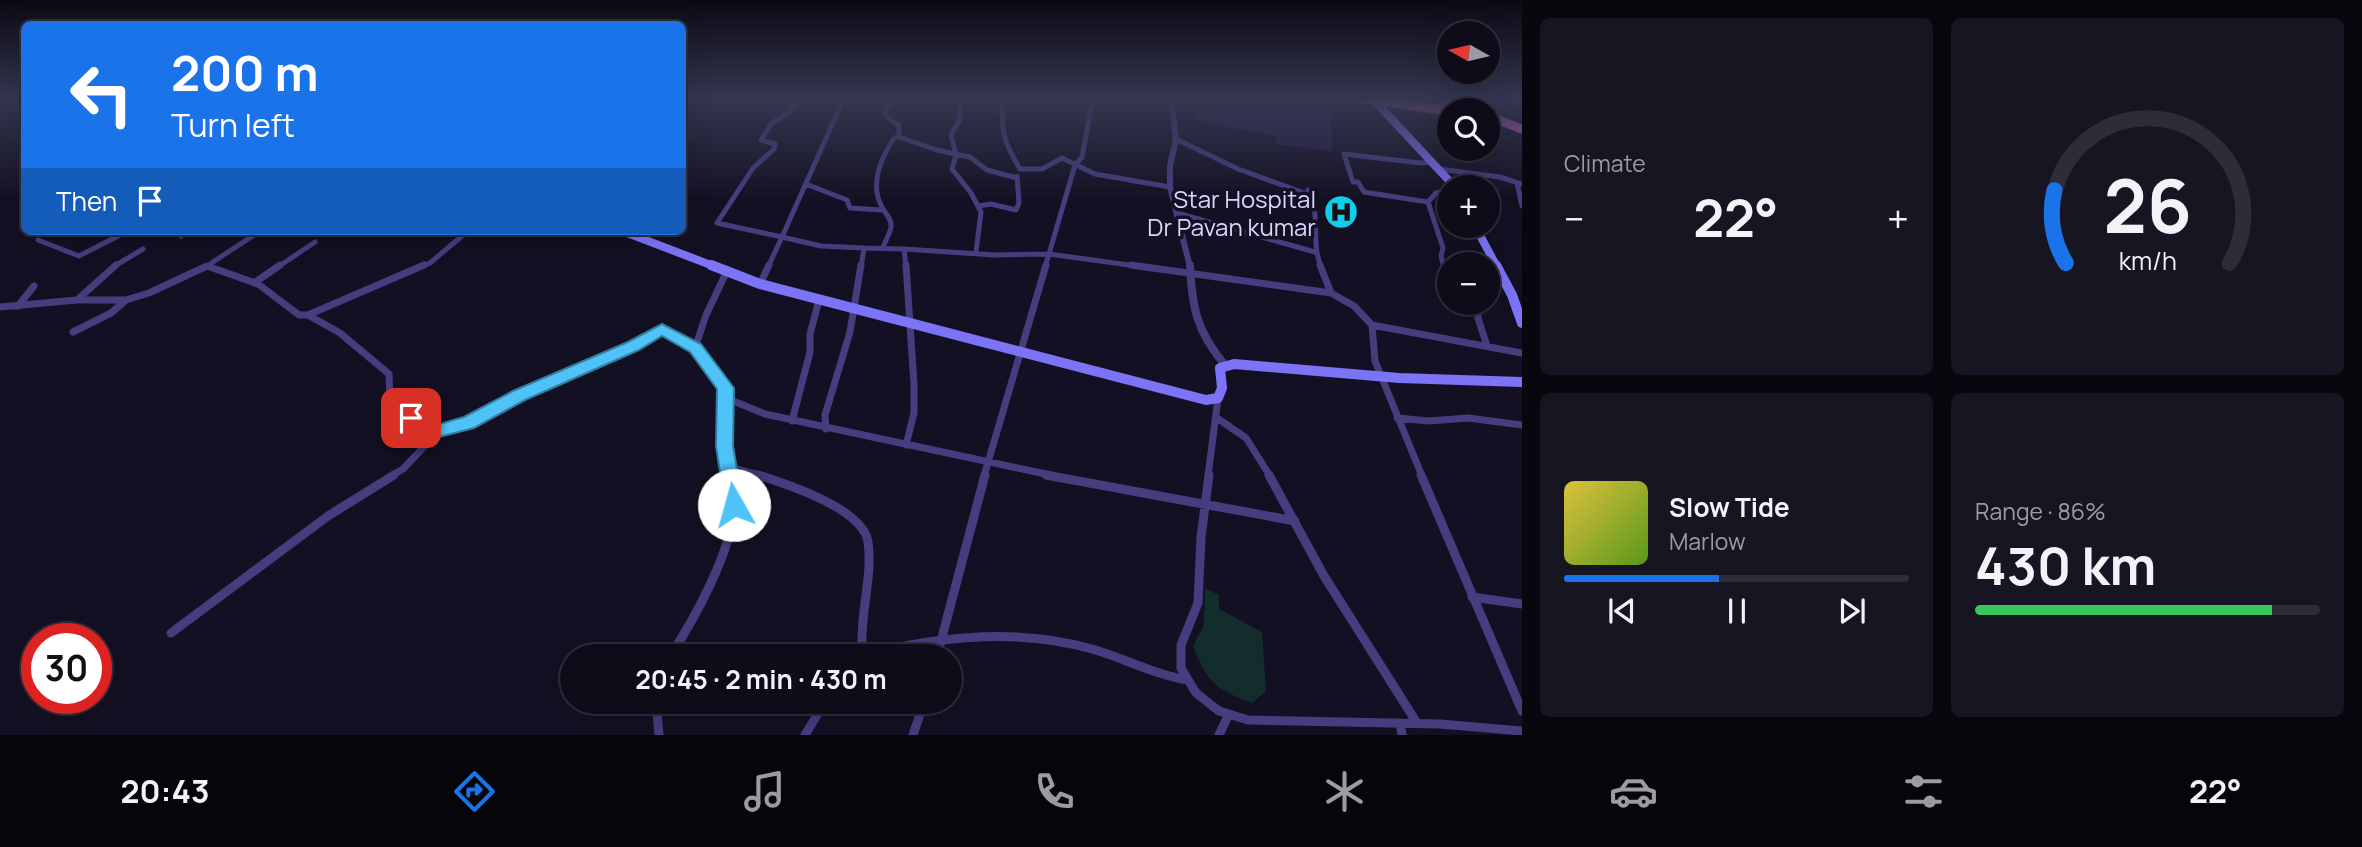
<!DOCTYPE html>
<meta charset="utf-8">
<style>
body{margin:0;font-family:Manrope,sans-serif;background:#181523;color:#f1f3f6;height:100vh;display:flex;flex-direction:column;font-size:26px;white-space:nowrap}
*{box-sizing:border-box;margin:0}
p{font-size:23px;color:#9b9ba2}
.icon{flex:none;width:38px;height:38px;fill:none;stroke:currentColor;stroke-width:2;stroke-linecap:round;stroke-linejoin:round}
.map{position:relative;flex:1;overflow:hidden}
.panel{display:flex;flex-direction:column;gap:18px;padding:18px;background:#08070e;width:840px}
.panel>*{flex:none}
.top-card{position:absolute;left:21px;top:21px;width:665px;height:214px;border-radius:10px;box-shadow:0 7px 28px #0002,0 0 0 2px #2f2c39;background:#1a73e8;color:#fff;overflow:hidden}
.needle{width:46px;rotate:278deg}
.tools{position:absolute;left:1437px;top:21px;display:grid;gap:14px}
.tools a{display:grid;place-items:center;width:63px;height:63px;border-radius:50%;background:#0f0c1a;box-shadow:0 7px 28px #0002,0 0 0 2px #2f2c39;font-size:35px}
.speed{position:absolute;left:21px;top:623px;display:flex;gap:14px;font-size:35px;font-weight:700;text-align:center}
.speed>*{display:grid;place-content:center;width:91px;height:91px;border-radius:50%;background:#0f0c1a;box-shadow:0 7px 28px #0002,0 0 0 2px #2f2c39;line-height:1}
.speed .limit{border:10px solid #d22;background:#fff;color:#111}
.pin{position:absolute;display:grid;place-items:center;width:60px;height:60px;color:#fff;margin:-30px;border-radius:14px;box-shadow:0 4px 10px #0006}
.me{position:absolute;width:77px;margin:-38px;rotate:353deg;stroke-linejoin:round;filter:drop-shadow(0 0 5px #0008)}
.turn{display:flex;align-items:center;gap:24px;height:147px;padding:0 35px;font-size:32px}
.turn .icon{width:91px;height:91px;stroke-width:2.5}
.turn b{display:block;font-size:49px;line-height:60px}
.then{display:flex;align-items:center;height:66px;padding:0 35px;background:#0003;gap:14px;font-size:26px}
.big{font-size:52px;font-weight:700;line-height:1.1}
.panel .tile{flex:1;display:flex;flex-direction:column;justify-content:center;gap:10px;min-width:0;padding:0 24px;border-radius:10px;background:#181523}
.panel .dial{align-items:center;gap:0}
.dial svg{height:182px;overflow:visible;fill:none;stroke:#2f2c39;stroke-width:7;stroke-linecap:round;text-anchor:middle}
.dial text{fill:#f1f3f6;stroke:none}
.song{display:flex;align-items:center;gap:21px}
.cover{width:84px;height:84px;border-radius:10px;background:linear-gradient(135deg,hsl(50 70% 55%),hsl(90 70% 35%))}
.played{height:7px;border-radius:4px;background:linear-gradient(90deg,#1a73e8 45%,#2f2c39 45%)}
.keys{display:flex;justify-content:space-around;direction:ltr}
.heat{display:flex;justify-content:space-between;align-items:center;font-size:38px;direction:ltr}
.charge{height:10px;border-radius:5px;background:linear-gradient(90deg,#34c759 86%,#2f2c39 0)}
.panel .tiles{flex:1;display:grid;gap:18px;grid-template-columns:repeat(2,1fr)}
.trip{position:absolute;left:560px;top:644px;width:402px;height:70px;border-radius:35px;background:#0f0c1a;box-shadow:0 7px 28px #0002,0 0 0 2px #2f2c39;font-weight:700;line-height:70px;text-align:center}
.tab-bar{display:flex;height:112px;justify-content:space-around;align-items:center;background:#06050a;color:#9b9ba2}
.tab-bar .icon{width:49px;height:49px}
.tab-bar .active{color:#1a73e8}
.tab-bar b{font-size:32px;color:#f1f3f6}
main{display:flex;flex:1;min-height:0}
.map>svg:first-child{display:block}
.green{fill:#132d2d}
.building{fill:#271d43}
.lines{fill:none;stroke-linecap:round;stroke-linejoin:round}
.minor-far2{stroke:#443e7f;stroke-width:5}
.minor-far1{stroke:#443e7f;stroke-width:7}
.minor{stroke:#443e7f;stroke-width:9}
.tertiary-far1{stroke:#443e7f;stroke-width:6}
.tertiary{stroke:#443e7f;stroke-width:8}
.secondary-far1{stroke:#7c73f6;stroke-width:8}
.secondary{stroke:#7c73f6;stroke-width:10}
.trunk{stroke:#dc5ec8;stroke-width:9}
.route{fill:#4fc3f7;stroke:#337fa1;stroke-width:2}
.labels{text-anchor:middle;dominant-baseline:central;stroke-width:7;stroke-linejoin:round;paint-order:stroke}
.poi-label{font-size:24px;fill:#dbd5fc;stroke:#141023;text-anchor:end}
</style>
<main>
<div class="map">
<svg width="1522" height="735" viewBox="0 0 1522 735">
<rect width="100%" height="100%" fill="#141023"/>
<path class="green" d="M 1205,588 L 1219,595 L 1219,609 L 1262,632 L 1266,691 L 1252,703 C 1214,688 1209,684 1193,646 L 1204,625 Z"/>
<path class="building" d="M 1177,98 L 1330,98 L 1332,151 L 1276,144 L 1275,136 L 1199,121 L 1197,105 L 1177,103 Z"/>
<g class="lines">
<path class="minor-far2" d="M 777,98 L 797,106 L 771,124 L 761,140 L 775,144 L 774,149 L 753,168 L 717,223 L 782,237 L 844,98
M 898,98 L 887,106 L 885,115 L 899,126 L 899,137 L 937,150 L 970,157 L 987,170 L 1017,178
M 960,98 L 959,121 L 951,135 L 956,155 L 952,169 L 971,193 L 981,212 L 976,252
M 1002,98 C 1002,132 1002,139 1020,169
M 1488,113 L 1491,98
M 1176,139 L 1238,169 L 1310,195
M 1434,162 L 1421,163 L 1344,154 L 1353,182 L 1358,182 L 1364,192 L 1428,202 L 1436,193 L 1449,190
M 1020,169 L 1042,169 L 1062,158 L 1095,174 L 1170,187
M 1440,169 L 1500,177 L 1522,184
M 1517,183 L 1522,206
M 806,184 L 847,200 L 850,208 L 881,210
M 1308,190 C 1322,219 1310,238 1321,267
M 1428,202 L 1443,248 L 1441,256 L 1444,267
M 978,206 L 991,204 L 1016,210 L 1019,203 L 1017,176
M 1177,213 L 1315,252
M 174,231 L 181,236
M 38,240 L 79,256 L 128,231
M 883,248 C 885,241 890,234 891,227 C 892,218 885,214 882,207 C 869,184 881,158 894,138 L 899,137
M 207,266 L 260,231
M 113,267 L 143,249
M 205,267 L 210,267
M 278,267 L 315,242
M 420,267 L 430,263 L 468,231
M 768,267 L 782,237 L 821,246 L 864,248
M 861,267 L 864,248 L 904,249
M 906,267 L 904,249 L 994,255 L 1049,254 L 1075,165 L 1082,157 L 1093,98
M 1045,267 L 1049,254 L 1144,267"/>
<path class="minor-far1" d="M 906,265 L 914,384 L 914,413 L 906,445
M 1131,265 L 1331,293
M 1320,265 L 1331,293 L 1354,306 L 1372,325
M 1444,265 L 1449,284
M 254,283 L 280,265
M 760,284 L 769,265
M 77,300 L 116,265
M 1477,303 L 1478,318 L 1487,346
M 18,306 L 34,286
M 0,307 L 77,300 L 126,300 L 149,293 L 207,266 L 258,284 L 299,315 L 308,315 L 424,265
M 308,315 L 340,333 L 389,374 L 390,399 C 403,412 419,428 439,430 C 468,433 496,406 521,394 C 568,371 616,353 662,329 C 691,346 720,363 726,398 L 765,414 L 1055,476
M 73,332 L 111,313 L 125,301
M 695,348 L 706,315 L 726,273
M 726,398 L 725,446 L 730,476
M 1217,418 L 1246,438 L 1270,476
M 1397,418 L 1429,421 L 1468,418 L 1522,425
M 792,421 L 810,352 L 810,334 L 819,300
M 826,429 L 825,415 L 850,332 L 861,265
M 729,467 L 764,476
M 391,476 L 403,469 L 439,431
M 984,476 L 1046,265
M 1208,476 L 1218,398
M 1422,476 L 1375,361 L 1372,325 L 1522,353"/>
<path class="minor" d="M 758,475 C 787,484 853,506 866,535 C 870,544 869,557 869,567 C 867,597 860,624 862,654
M 1046,475 L 1295,521
M 1209,475 L 1201,537 L 1198,603 L 1181,645 L 1181,668 L 1196,693 L 1219,711 L 1248,720 L 1440,724 L 1522,731
M 1269,475 L 1324,576 L 1417,723
M 1421,475 L 1522,711
M 1472,597 L 1522,604
M 171,633 L 328,516 L 394,475
M 670,656 C 694,620 732,551 734,507 C 734,496 731,485 729,475
M 860,656 C 934,637 1017,627 1092,649 C 1124,658 1155,675 1188,680
M 937,656 L 985,475
M 656,702 L 659,735
M 1400,723 L 1402,735
M 805,735 L 825,702
M 913,735 L 924,702
M 1219,735 L 1229,714"/>
<path class="tertiary-far1" d="M 1171,98 L 1176,139 L 1170,166 L 1170,187 L 1190,267"/>
<path class="tertiary" d="M 1190,265 C 1192,308 1197,332 1225,365"/>
<path class="secondary-far1" d="M 1372,98 L 1455,187
M 1475,226 L 1497,267
M 622,231 L 716,267"/>
<path class="secondary" d="M 711,265 L 760,284 L 1206,400 L 1218,398 L 1222,388 L 1220,368 L 1234,364 L 1399,378 L 1522,382
M 1496,265 L 1512,295 L 1522,323"/>
<path class="trunk" d="M 1357,98 L 1449,111
M 1443,104 L 1468,110
M 1488,116 L 1522,129"/>
</g>
<linearGradient id="sky" x2="0" y2="1"><stop stop-color="#0b0913"/><stop offset="0.49" stop-color="#343750"/><stop offset="1" stop-color="#343750" stop-opacity="0"/></linearGradient>
<rect width="1522" height="201" fill="url(#sky)"/>
<path class="route" d="M 662,324 L 701,344 L 734,388 L 733,446 L 743,505 L 740,510 L 734,512 L 727,510 L 725,505 L 716,446 L 717,389 L 690,352 L 662,336 L 639,350 L 525,400 L 474,428 L 439,437 L 405,422 L 402,418 L 405,413 L 411,411 L 440,424 L 464,417 L 513,391 L 628,342 Z"/>
<defs>
<g id="hospital-disc" transform="scale(1.75)"><circle r="9.5" fill="#10cded" stroke="#141023"/><path d="M-5-5h3v3.5h4V-5h3V5h-3V1.5h-4V5h-3Z" fill="#111"/></g>
</defs>
<g fill-rule="evenodd">
<use href="#hospital-disc" x="1341" y="212"/>
</g>
<g class="labels">
<g class="poi-label">
<text x="1316" y="198">Star Hospital<tspan x="1316" dy="28">Dr Pavan kumar</tspan></text>
</g>
</g>
</svg>
<div class="tools">
<a><svg class="needle" viewBox="-14 -14 28 28"><path d="M0-13l5 13h-10z" fill="#e53935"/><path d="M0 13l5-13h-10z" fill="#9b9ba2"/></svg></a>
<a><svg class="icon" aria-label="search" viewBox="0 0 24 24"><circle cx="10" cy="10" r="6"/><path d="M15 15l6 6"/></svg></a>
<a>+</a>
<a>−</a>
</div>
<div class="speed"><div class="limit">30</div></div>
<div class="pin" style="left:411px;top:418px;background:#d93025"><svg class="icon" aria-label="arrive" viewBox="0 0 24 24"><path d="M6 21V4h12l-3 4 3 4H6"/></svg></div>
<svg class="me" style="left:734px;top:505px" viewBox="-20 -20 40 40"><circle r="19" fill="#fff"/><path d="M0-13L10 11 0 6-10 11z" fill="#4fc3f7"/></svg>
<div class="trip">20:45 · 2 min · 430 m</div>
<div class="top-card">
<div class="turn"><svg class="icon" aria-label="left" viewBox="0 0 24 24"><path d="M17 20v-9H6M10 6l-5 5 5 5"/></svg><div><b>200 m</b>Turn left</div></div>
<div class="then">Then<svg class="icon" aria-label="arrive" viewBox="0 0 24 24"><path d="M6 21V4h12l-3 4 3 4H6"/></svg></div>
</div>
</div>
<section class="panel">
<div class="tiles">
<div class="tile"><p>Climate</p>
<div class="heat"><a>−</a><b class="big">22°</b><a>+</a></div>
</div>
<div class="tile dial"><svg viewBox="0 0 100 80">
<path d="M14 69A42 42 0 1 1 86 69"/>
<path d="M14 69A42 42 0 0 1 9 37" stroke="#1a73e8"/>
<text x="50" y="56" font-size="32" font-weight="700">26</text>
<text x="50" y="72" font-size="11">km/h</text>
</svg></div>
<div class="tile">
<div class="song"><i class="cover"></i><div><b>Slow Tide</b><p>Marlow</p></div></div>
<div class="played"></div>
<div class="keys"><svg class="icon" aria-label="previous" viewBox="0 0 24 24"><path d="M18 5L8 12l10 7zM5 5v14"/></svg><svg class="icon" aria-label="pause" viewBox="0 0 24 24"><path d="M8 5v14M16 5v14"/></svg><svg class="icon" aria-label="next" viewBox="0 0 24 24"><path d="M6 5l10 7-10 7zM19 5v14"/></svg></div>
</div>
<div class="tile"><p>Range · 86%</p><b class="big">430 km</b><div class="charge"></div></div>
</div>
</section>
</main>
<nav class="tab-bar">
<b>20:43</b>
<svg class="icon active" aria-label="directions" viewBox="0 0 24 24"><path d="M12 3l9 9-9 9-9-9zM9 14v-3h6M13 9l2 2-2 2"/></svg>
<svg class="icon" aria-label="music" viewBox="0 0 24 24"><path d="M9 18V5l10-2v13"/><circle cx="6" cy="18" r="3"/><circle cx="16" cy="16" r="3"/></svg>
<svg class="icon" aria-label="phone" viewBox="0 0 24 24"><path d="M5 4h4l2 5-3 2q2 4 5 5l2-3 5 2v4C11 20 4 13 5 4z"/></svg>
<svg class="icon" aria-label="climate" viewBox="0 0 24 24"><path d="M12 3v18M4 7l16 10M4 17L20 7"/></svg>
<svg class="icon" aria-label="car" viewBox="0 0 24 24"><path d="M5 17H2v-5l4-1 3-4h7l3 4 3 1v5h-3M9 17h6M6 11h13"/><circle cx="7" cy="17" r="2"/><circle cx="17" cy="17" r="2"/></svg>
<svg class="icon" aria-label="filters" viewBox="0 0 24 24"><path d="M4 7h16M4 17h16"/><circle cx="9" cy="7" r="2"/><circle cx="15" cy="17" r="2"/></svg>
<b>22°</b>
</nav>
